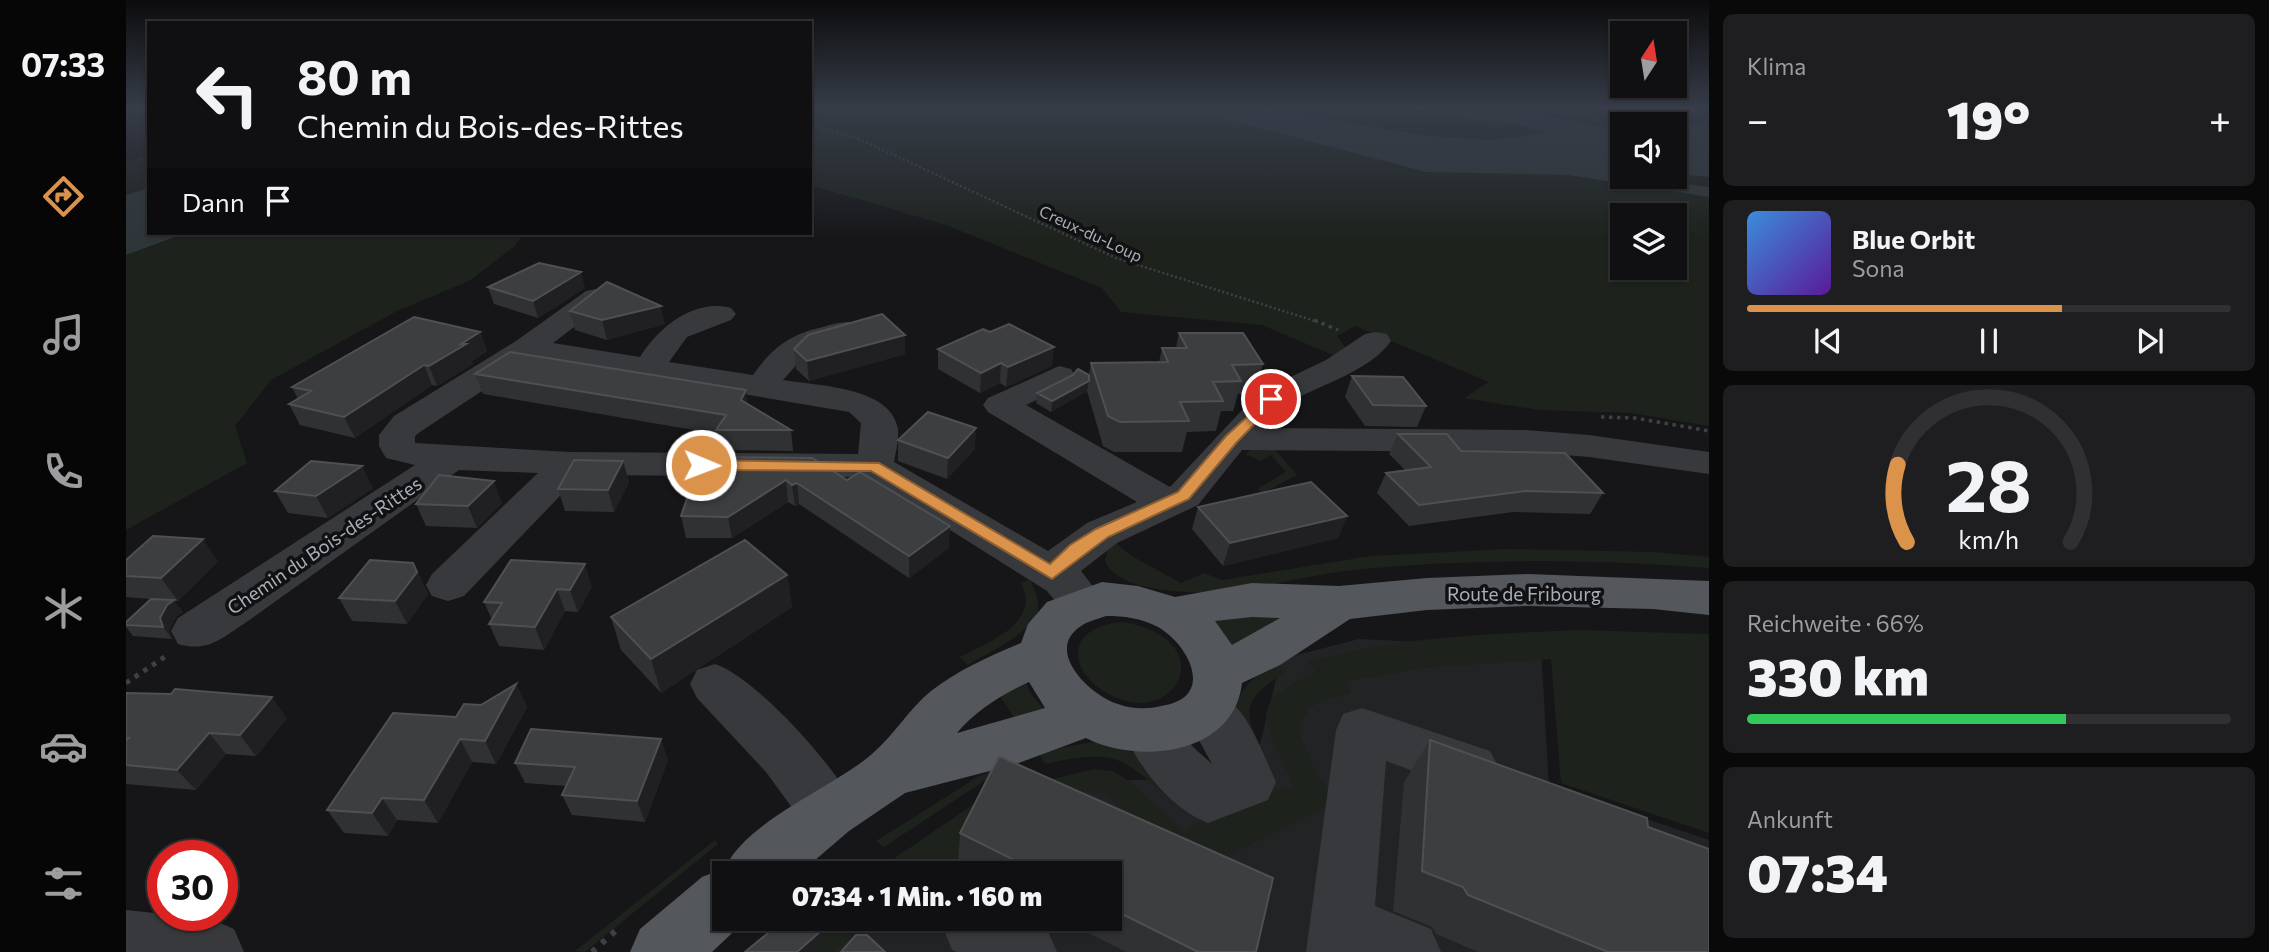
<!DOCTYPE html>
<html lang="de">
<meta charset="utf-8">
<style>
body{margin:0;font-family:Commissioner,sans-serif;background:#1e1e20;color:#f1f3f6;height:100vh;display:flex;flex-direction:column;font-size:26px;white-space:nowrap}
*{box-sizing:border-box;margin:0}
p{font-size:23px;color:#9c9d9f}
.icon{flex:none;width:38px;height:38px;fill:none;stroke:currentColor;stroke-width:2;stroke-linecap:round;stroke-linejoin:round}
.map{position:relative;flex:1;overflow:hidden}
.drawer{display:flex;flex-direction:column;gap:14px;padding:14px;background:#09090a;width:560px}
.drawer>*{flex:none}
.hud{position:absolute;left:21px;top:21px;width:665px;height:214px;border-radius:0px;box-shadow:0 2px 5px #0004,0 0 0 2px #303032;background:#101012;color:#f1f3f6;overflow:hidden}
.needle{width:46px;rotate:12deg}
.controls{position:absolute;left:1484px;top:21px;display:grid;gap:14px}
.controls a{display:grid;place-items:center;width:77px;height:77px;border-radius:0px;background:#101012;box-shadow:0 2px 5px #0004,0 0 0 2px #303032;font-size:35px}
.speed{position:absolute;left:21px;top:840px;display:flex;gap:14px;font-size:35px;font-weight:700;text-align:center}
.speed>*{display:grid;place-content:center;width:91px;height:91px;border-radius:50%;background:#101012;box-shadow:0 2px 5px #0004,0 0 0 2px #303032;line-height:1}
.speed .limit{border:10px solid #d22;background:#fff;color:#111}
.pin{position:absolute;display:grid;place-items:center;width:60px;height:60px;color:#fff;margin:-30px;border:4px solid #fff;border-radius:50%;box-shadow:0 2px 7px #0007}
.me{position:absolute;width:77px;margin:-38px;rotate:91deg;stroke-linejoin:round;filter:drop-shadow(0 0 5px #0008)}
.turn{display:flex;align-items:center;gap:24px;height:147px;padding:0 35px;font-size:32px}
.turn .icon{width:91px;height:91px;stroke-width:2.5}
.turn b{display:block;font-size:49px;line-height:60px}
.then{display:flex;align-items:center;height:66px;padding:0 35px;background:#0003;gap:14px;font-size:26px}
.big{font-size:52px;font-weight:800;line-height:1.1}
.drawer .card{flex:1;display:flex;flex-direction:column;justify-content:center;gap:10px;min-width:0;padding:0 24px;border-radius:10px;background:#1e1e20}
.drawer .dial{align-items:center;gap:0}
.dial svg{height:182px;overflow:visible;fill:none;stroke:#303032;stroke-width:7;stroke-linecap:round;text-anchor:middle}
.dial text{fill:#f1f3f6;stroke:none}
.song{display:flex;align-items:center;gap:21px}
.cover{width:84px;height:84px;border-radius:10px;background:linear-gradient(135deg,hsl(210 70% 55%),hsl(270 70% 35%))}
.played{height:7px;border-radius:4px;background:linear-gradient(90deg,#db934b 65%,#303032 65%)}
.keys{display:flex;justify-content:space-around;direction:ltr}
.heat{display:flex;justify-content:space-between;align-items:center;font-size:38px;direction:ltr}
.charge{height:10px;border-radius:5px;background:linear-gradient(90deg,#34c759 66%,#303032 0)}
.trip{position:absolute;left:586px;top:861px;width:410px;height:70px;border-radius:0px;background:#101012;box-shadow:0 2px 5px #0004,0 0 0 2px #303032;font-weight:800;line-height:70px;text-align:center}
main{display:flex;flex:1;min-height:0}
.menu{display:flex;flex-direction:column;width:126px;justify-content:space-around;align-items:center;background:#060607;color:#9c9d9f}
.menu .icon{width:49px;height:49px}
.menu .on{color:#db934b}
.menu b{font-size:32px;color:#f1f3f6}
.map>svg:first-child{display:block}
.built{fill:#222324}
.green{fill:#1d221d;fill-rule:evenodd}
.water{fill:#2e363a}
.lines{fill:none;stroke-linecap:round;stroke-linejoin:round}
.path-far3{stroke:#3e4043;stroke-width:2.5;stroke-dasharray:2 2.5;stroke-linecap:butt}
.path-far2{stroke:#3e4043;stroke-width:3.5;stroke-dasharray:3.5 4.5;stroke-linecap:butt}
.path-far1{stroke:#3e4043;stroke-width:5;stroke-dasharray:4.5 6;stroke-linecap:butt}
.path{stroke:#3e4043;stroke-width:6;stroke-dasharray:5 8;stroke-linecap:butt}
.minor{fill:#38393c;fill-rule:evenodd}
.major{fill:#54575b;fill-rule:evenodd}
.wall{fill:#2f3132}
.shaded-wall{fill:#202022}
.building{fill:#3c3e40;stroke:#4e5053;stroke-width:2}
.route{fill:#db934b;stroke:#8e6031;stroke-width:2}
.labels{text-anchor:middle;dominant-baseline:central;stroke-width:7;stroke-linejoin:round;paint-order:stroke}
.far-street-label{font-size:16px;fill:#aaafb6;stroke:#111113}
.street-label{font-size:19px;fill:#aaafb6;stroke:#111113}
</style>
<main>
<nav class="menu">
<b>07:33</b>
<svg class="icon on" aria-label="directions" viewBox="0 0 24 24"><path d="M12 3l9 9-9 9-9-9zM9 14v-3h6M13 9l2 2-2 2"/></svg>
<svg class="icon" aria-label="music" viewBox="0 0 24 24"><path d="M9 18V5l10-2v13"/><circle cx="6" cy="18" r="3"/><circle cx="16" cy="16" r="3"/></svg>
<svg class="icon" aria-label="phone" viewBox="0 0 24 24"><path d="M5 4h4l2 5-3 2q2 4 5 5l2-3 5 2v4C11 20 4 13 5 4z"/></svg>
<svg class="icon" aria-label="climate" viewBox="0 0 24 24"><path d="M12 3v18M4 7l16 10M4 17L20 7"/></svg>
<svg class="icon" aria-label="car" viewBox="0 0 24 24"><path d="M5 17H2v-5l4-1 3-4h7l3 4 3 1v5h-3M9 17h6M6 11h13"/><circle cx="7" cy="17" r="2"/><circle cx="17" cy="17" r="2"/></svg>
<svg class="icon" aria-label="filters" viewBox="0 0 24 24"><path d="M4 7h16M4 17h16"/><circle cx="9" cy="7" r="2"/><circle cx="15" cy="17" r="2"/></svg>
</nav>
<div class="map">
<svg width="1583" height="952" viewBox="0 0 1583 952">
<rect width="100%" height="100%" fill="#161618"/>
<path class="built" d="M 1233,639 L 1415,648 L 1423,786 L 1583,840 L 1583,952 L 672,952 L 709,919 L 984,919 L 984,873 L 759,873 L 775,858 L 891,784 L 1036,779 L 1133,748 L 1155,659 Z"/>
<path class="green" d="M 684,107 L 1054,107 L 1159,135 L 1079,107 L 1583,107 L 1583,426 L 1505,413 L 1413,410 L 1338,398 L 1363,382 L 1229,326 L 1211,336 L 1221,350 L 1211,357 L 1136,325 L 995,312 L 976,288 L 820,225 L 684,185 ZM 1496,124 L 1549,124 L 1549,177 L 1496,177 ZM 1496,215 L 1549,215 L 1549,268 L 1496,268 Z
M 23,155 L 23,188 L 0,195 L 0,162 Z
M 60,233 L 399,233 L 389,246 L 343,281 L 271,311 L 145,380 L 109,426 L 121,463 L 0,530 L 0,255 Z
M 1145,445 L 1171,475 L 1137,493 L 1131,489 L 1160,472 L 1145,455 L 1135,461 L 1120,455 L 1124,450 Z
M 989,542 L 1004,555 L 1055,583 L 1078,573 L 1096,580 L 1245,556 L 1381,549 L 1528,552 L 1583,557 L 1583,568 C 1465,559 1346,558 1228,570 C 1171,576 1118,595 1060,592 C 1034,590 993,587 979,562 L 982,547 Z
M 904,579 C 908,589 914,600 912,611 C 909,631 859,654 842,665 L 834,657 C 862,642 916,623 895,583 Z
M 1083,615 L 1162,616 L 1109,651 Z
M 997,622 C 1100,640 1048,733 981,693 C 969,686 957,676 953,662 C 946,634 976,623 997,622 Z
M 1452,630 L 1583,634 L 1583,833 L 1435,783 L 1425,659 L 1298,668 L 1221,681 L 1224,693 C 1195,701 1183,700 1172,730 L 1191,775 L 1210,802 L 1082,865 L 1023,837 L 979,793 L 935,790 L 840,863 L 820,873 L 764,873 L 760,864 L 861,795 L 968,769 L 986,771 L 1002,780 L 1059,832 C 1091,808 1127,791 1167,787 C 1146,724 1109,709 1190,672 L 1182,662 C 1271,637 1360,634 1452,630 Z
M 1152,662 L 1160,671 C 1112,704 1117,711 1141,761 L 1109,708 C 1117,684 1130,675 1152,662 Z
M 899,681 L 907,697 L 923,714 L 893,725 L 874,696 Z
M 973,741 C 1008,746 1031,770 1057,792 L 1046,800 C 992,754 989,749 919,764 L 912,752 Z
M 885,763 L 889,768 L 858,781 L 758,847 L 750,841 L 853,776 Z
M 589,840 L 592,844 L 459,952 L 449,951 Z
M 713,919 L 747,919 L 708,952 L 675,952 Z"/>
<path class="water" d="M 1054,107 L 1128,107 L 1295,135 L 1362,140 L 1423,133 C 1379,118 1328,123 1284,107 L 1383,107 L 1478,128 L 1496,128 L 1496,177 L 1549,177 L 1549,124 L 1472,113 L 1583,126 L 1583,177 L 1560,175 L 1535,181 L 1583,187 L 1583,197 L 1443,175 L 1300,172 Z
M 23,188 L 23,233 L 60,233 L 0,255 L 0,195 Z"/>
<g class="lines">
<path class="path-far3" d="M 1426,107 L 1430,113 L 1496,119
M 1565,107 L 1583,108
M 684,126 L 731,138 L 990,258 L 1192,322"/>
<path class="path-far2" d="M 1188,320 L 1212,330
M 1475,417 L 1509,418 L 1583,431"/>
<path class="path-far1" d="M 0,683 L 43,654"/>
<path class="path" d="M 466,952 L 494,927"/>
<path class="minor" d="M 470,289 L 480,291 L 484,297 L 480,303 L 427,343 L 514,357 C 532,328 568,298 605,308 L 610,314 L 605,320 L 561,337 L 543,362 L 627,375 C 646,348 664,334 697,327 C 710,323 721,320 735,324 L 739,330 L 735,336 L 682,352 L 657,380 C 690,386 765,386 772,429 C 773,440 770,451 768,462 L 922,551 L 961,523 L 1011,502 L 862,412 L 857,405 L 862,398 L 933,366 L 945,369 L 949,376 L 945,383 L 900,405 L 1044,487 L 1133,392 L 1200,360 L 1239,334 L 1250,332 L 1261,334 L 1265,341 C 1244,372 1191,385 1159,405 C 1151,411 1143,421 1136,428 L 1400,430 L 1463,435 L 1583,452 L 1583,474 L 1463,457 L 1400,452 L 1116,450 L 1072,505 L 991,543 L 955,571 L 980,603 L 973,615 C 944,624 939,612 921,591 L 740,477 L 454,475 L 338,596 L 322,601 L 306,596 L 300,585 L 306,574 L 412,473 L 333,470 L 122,621 C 97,637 83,653 52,644 L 45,631 L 52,618 L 289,465 L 260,458 L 253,446 L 253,435 L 268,416 L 390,341 L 460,291 ZM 406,358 L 723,412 L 735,423 L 732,454 L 444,452 L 289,443 L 289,436 L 294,432 Z
M 589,664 C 630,677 714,771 732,812 L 723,831 L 703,839 L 683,831 L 640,772 L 571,698 L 564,684 L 571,670 Z
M 1082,688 C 1120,700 1134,748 1150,782 L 1142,800 L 1082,823 C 1044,808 1015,769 997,733 L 1005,717 C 1039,705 1040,718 1061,740 C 1068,749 1078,756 1086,764 L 1056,709 L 1064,694 Z
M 1236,708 L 1364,751 L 1373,768 L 1364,785 L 1345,792 L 1260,761 L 1249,906 L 1305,929 L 1315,952 L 1180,952 L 1210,730 L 1217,714 Z
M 0,910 L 85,919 L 108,929 L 118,952 L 0,952 Z
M 820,919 L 901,919 L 921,929 L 931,952 L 831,952 L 826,950 L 817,927 Z"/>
<path class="major" d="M 1402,574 L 1583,581 L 1583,615 L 1527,609 L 1402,606 L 1301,610 L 1224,619 L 1154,665 L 1116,683 C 1108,755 1013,765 960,738 L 887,765 L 779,793 L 723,831 L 674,873 L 598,873 L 598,919 L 621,919 L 586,952 L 504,952 L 514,929 L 576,877 L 599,868 C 620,821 708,787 746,754 C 768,735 783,709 805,691 C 832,670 864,656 895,643 L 902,624 L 921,602 L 976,582 L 1012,586 L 1049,597 L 1126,583 L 1213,586 L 1301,578 ZM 980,616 C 998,616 1015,618 1032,627 C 1062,644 1089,695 1040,705 C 1024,709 1008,710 992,704 C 965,696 917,651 955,626 C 962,621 972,619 980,616 ZM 1126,617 L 1154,618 L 1106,645 L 1089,621 ZM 903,682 L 919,708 L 831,733 C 849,711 877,694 903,682 Z"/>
</g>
<path class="wall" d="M 362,287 L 459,288 L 412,318 L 368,304 Z
M 444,311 L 539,324 L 481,340 L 449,330 Z
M 354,332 L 361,351 L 346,361 L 347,364 L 311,386 L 306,385 L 229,438 L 174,425 L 163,404 L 172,399 L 166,387 Z
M 1053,333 L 1137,364 L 1128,393 L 1112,394 L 1107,411 L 1095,411 L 1090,431 L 1061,432 L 1056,452 L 988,452 L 977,446 L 961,391 L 925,412 L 910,403 L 911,393 L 963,375 L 965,363 L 1033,362 L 1036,348 L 1050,348 Z
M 779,335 L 779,354 L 683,381 L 670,369 L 668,349 Z
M 812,349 L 926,366 L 880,387 L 874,383 L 854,393 L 812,369 Z
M 349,374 L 622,405 L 665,430 L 667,451 L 594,450 L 591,434 L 357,394 Z
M 1226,376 L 1300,406 L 1291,427 L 1239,426 L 1219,397 Z
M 1272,434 L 1335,451 L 1477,493 L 1464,514 L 1387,512 L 1283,526 L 1251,493 L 1260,473 L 1279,470 L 1263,454 Z
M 772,440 L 849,449 L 821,479 L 772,461 Z
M 686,458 L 823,548 L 783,578 L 673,504 L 669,506 L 662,502 L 606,538 L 560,538 L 555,516 L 560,501 L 556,480 Z
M 497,461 L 503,482 L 488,512 L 439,511 L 432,489 Z
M 247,488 L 202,518 L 162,513 L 149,491 Z
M 376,503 L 351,528 L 300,526 L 290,504 Z
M 1072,507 L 1221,516 L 1212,538 L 1097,566 L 1066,529 Z
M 0,560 L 92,561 L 52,601 L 48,601 L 57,612 L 50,617 L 43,630 L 46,639 L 7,636 L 0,627 L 0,622 L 24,599 L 0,597 Z
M 385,560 L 466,587 L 452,612 L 439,611 L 418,650 L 373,646 L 363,624 L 366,620 L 358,602 Z
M 287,563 L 302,594 L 281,624 L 226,621 L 213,598 Z
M 661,575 L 666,607 L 535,693 L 495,650 L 485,617 Z
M 390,684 L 401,707 L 370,764 L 346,762 L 312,823 L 271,820 L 262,836 L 218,833 L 201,810 L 330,717 L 355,705 Z
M 0,693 L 161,718 L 130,756 L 100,754 L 70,790 L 0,784 Z
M 1304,740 L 1522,827 L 1583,952 L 1352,952 L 1310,934 L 1306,927 L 1267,911 L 1278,782 Z
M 873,756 L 1147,878 L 1130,952 L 1000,952 L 935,919 L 984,919 L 984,873 L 847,873 L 832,866 L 834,833 Z
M 542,760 L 519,822 L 446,815 L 436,795 L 440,786 L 399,783 L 389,763 Z"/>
<path class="shaded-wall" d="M 455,272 L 459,288 L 412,318 L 407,301 Z
M 535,306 L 539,324 L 481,340 L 476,320 Z
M 354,332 L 361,351 L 346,361 L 347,364 L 311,386 L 303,366 L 335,344 Z
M 779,335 L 779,354 L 683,381 L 681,361 Z
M 928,347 L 926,366 L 880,387 L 882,367 Z
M 875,363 L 874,383 L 854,393 L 855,373 Z
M 298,365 L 306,385 L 229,438 L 218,417 Z
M 963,381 L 961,391 L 925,412 L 926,401 Z
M 620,390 L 623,410 L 615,400 Z
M 850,428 L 849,449 L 821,479 L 822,458 Z
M 497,461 L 503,482 L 488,512 L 482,490 Z
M 236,466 L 247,488 L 202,518 L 190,496 Z
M 660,480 L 662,502 L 606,538 L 602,517 Z
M 368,481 L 376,503 L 351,528 L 342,506 Z
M 671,483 L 673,504 L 669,506 L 666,485 Z
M 1221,516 L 1212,538 L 1097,566 L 1104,543 Z
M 824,526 L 823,548 L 783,578 L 783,556 Z
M 77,539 L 92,561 L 52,601 L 35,578 Z
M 459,564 L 466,587 L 452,612 L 444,590 Z
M 291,572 L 302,594 L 281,624 L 269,601 Z
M 661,575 L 666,607 L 535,693 L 525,659 Z
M 431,589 L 439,611 L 418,650 L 409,627 Z
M 48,600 L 57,612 L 50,617 L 43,630 L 46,639 L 37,627 L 34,618 L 41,605 Z
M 390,684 L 401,707 L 370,764 L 359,741 Z
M 146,697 L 161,718 L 130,756 L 114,735 Z
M 83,733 L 100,754 L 70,790 L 51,770 Z
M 334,739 L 346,762 L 312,823 L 298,800 Z
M 535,739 L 542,760 L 519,822 L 511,801 Z
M 256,798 L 271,820 L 262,836 L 246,813 Z
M 695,931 L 697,942 L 685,952 L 671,952 Z"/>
<path class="building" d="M 413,263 L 455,272 L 407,301 L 362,287 Z
M 481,282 L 535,306 L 476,320 L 444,311 Z
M 756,314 L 779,335 L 681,361 L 668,349 L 682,335 Z
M 288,317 L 354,332 L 335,344 L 340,344 L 303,366 L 298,365 L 218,417 L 163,404 L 185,391 L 166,387 Z
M 883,324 L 928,347 L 882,367 L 875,363 L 855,373 L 812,349 L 857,329 L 864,332 Z
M 1053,333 L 1117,333 L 1137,364 L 1106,365 L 1115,381 L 1087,382 L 1097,401 L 1054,402 L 1063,421 L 994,422 L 982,416 L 965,363 L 1042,362 L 1036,348 L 1061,348 Z
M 384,352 L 620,390 L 615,400 L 665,430 L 590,430 L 600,415 L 349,374 Z
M 952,369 L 963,375 L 963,381 L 926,401 L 911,393 L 947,375 Z
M 1226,376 L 1277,377 L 1300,406 L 1247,405 Z
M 802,412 L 850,428 L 822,458 L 772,440 Z
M 1272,434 L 1321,434 L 1335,451 L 1439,453 L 1477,493 L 1399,491 L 1293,505 L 1260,473 L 1305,467 Z
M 571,457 L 686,458 L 721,480 L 734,472 L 824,526 L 783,556 L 671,483 L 666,485 L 660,480 L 602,517 L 555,516 L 567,481 L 556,480 Z
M 448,460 L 497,461 L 482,490 L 432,489 Z
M 185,461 L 236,466 L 190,496 L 149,491 Z
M 313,475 L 368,481 L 342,506 L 290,504 Z
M 1185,482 L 1221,516 L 1104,543 L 1072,507 Z
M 27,536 L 77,539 L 35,578 L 0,576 L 0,560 Z
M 619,540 L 661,575 L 525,659 L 485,617 Z
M 244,560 L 287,563 L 291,572 L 269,601 L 213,598 Z
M 385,560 L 459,564 L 444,590 L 431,589 L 409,627 L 363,624 L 376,603 L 358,602 Z
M 25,599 L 48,600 L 41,605 L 34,618 L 37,627 L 0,625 L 0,622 Z
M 390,684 L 359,741 L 334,739 L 298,800 L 256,798 L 246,813 L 201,810 L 267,713 L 330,717 L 338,704 L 355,705 Z
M 49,689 L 146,697 L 114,735 L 83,733 L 51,770 L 0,765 L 0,741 L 3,738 L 0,738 L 0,693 L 45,694 Z
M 405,729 L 535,739 L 511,801 L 436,795 L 449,767 L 389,763 Z
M 1304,740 L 1521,818 L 1522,827 L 1583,849 L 1583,952 L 1482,952 L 1342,895 L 1337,887 L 1296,871 Z
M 873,756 L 1147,878 L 1130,952 L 1072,952 L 984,908 L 984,873 L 914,873 L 834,833 Z
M 659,919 L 685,919 L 695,931 L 671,952 L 619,952 Z
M 730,935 L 741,935 L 759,952 L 715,952 Z"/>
<linearGradient id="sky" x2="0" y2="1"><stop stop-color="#0c0c0d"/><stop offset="0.45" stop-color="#363c48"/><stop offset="1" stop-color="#363c48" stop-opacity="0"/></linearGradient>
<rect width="1583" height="240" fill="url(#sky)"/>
<path class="route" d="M 1145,395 L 1150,396 L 1150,402 L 1111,442 L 1063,499 L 982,537 L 926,579 L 745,471 L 575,470 L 567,465 L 575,460 L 753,463 L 924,564 L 944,545 L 970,529 L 1052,492 L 1100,436 Z"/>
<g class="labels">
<g class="far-street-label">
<text transform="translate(965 233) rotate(25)">Creux-du-Loup</text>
</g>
<g class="street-label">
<text transform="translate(198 545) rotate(-34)">Chemin du Bois-des-Rittes</text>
<text x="1398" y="593">Route de Fribourg</text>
</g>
</g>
</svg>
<div class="controls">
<a><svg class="needle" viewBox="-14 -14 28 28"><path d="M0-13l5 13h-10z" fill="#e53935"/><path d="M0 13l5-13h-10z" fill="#9c9d9f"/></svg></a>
<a><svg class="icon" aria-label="sound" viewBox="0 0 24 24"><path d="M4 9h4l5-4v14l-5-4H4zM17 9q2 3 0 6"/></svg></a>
<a><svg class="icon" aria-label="layers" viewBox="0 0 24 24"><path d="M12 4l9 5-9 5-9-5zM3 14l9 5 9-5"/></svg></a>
</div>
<div class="speed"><div class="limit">30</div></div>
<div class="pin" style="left:1145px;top:399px;background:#d93025"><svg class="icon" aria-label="arrive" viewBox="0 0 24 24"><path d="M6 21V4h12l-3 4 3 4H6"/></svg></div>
<svg class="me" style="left:575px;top:465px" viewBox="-20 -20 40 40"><circle r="17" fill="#db934b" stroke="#fff" stroke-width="3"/><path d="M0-11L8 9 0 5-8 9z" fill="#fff"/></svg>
<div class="trip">07:34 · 1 Min. · 160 m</div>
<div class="hud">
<div class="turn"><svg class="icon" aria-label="left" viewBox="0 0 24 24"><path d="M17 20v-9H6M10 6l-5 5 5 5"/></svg><div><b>80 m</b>Chemin du Bois-des-Rittes</div></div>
<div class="then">Dann<svg class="icon" aria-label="arrive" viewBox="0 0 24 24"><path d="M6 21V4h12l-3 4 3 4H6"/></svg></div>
</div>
</div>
<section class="drawer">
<div class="card"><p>Klima</p>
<div class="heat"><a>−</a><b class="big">19°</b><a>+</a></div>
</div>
<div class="card">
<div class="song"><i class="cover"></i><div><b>Blue Orbit</b><p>Sona</p></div></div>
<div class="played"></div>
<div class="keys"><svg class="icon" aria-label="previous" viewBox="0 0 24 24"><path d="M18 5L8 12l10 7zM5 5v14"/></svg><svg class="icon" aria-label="pause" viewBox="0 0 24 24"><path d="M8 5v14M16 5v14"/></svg><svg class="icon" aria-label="next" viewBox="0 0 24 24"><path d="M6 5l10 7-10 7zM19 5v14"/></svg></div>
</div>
<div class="card dial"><svg viewBox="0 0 100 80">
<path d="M14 69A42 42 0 1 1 86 69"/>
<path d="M14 69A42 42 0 0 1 10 35" stroke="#db934b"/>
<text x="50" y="56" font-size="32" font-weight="700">28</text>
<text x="50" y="72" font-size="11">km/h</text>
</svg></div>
<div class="card"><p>Reichweite · 66%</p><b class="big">330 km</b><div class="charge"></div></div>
<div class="card"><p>Ankunft</p><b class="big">07:34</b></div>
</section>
</main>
